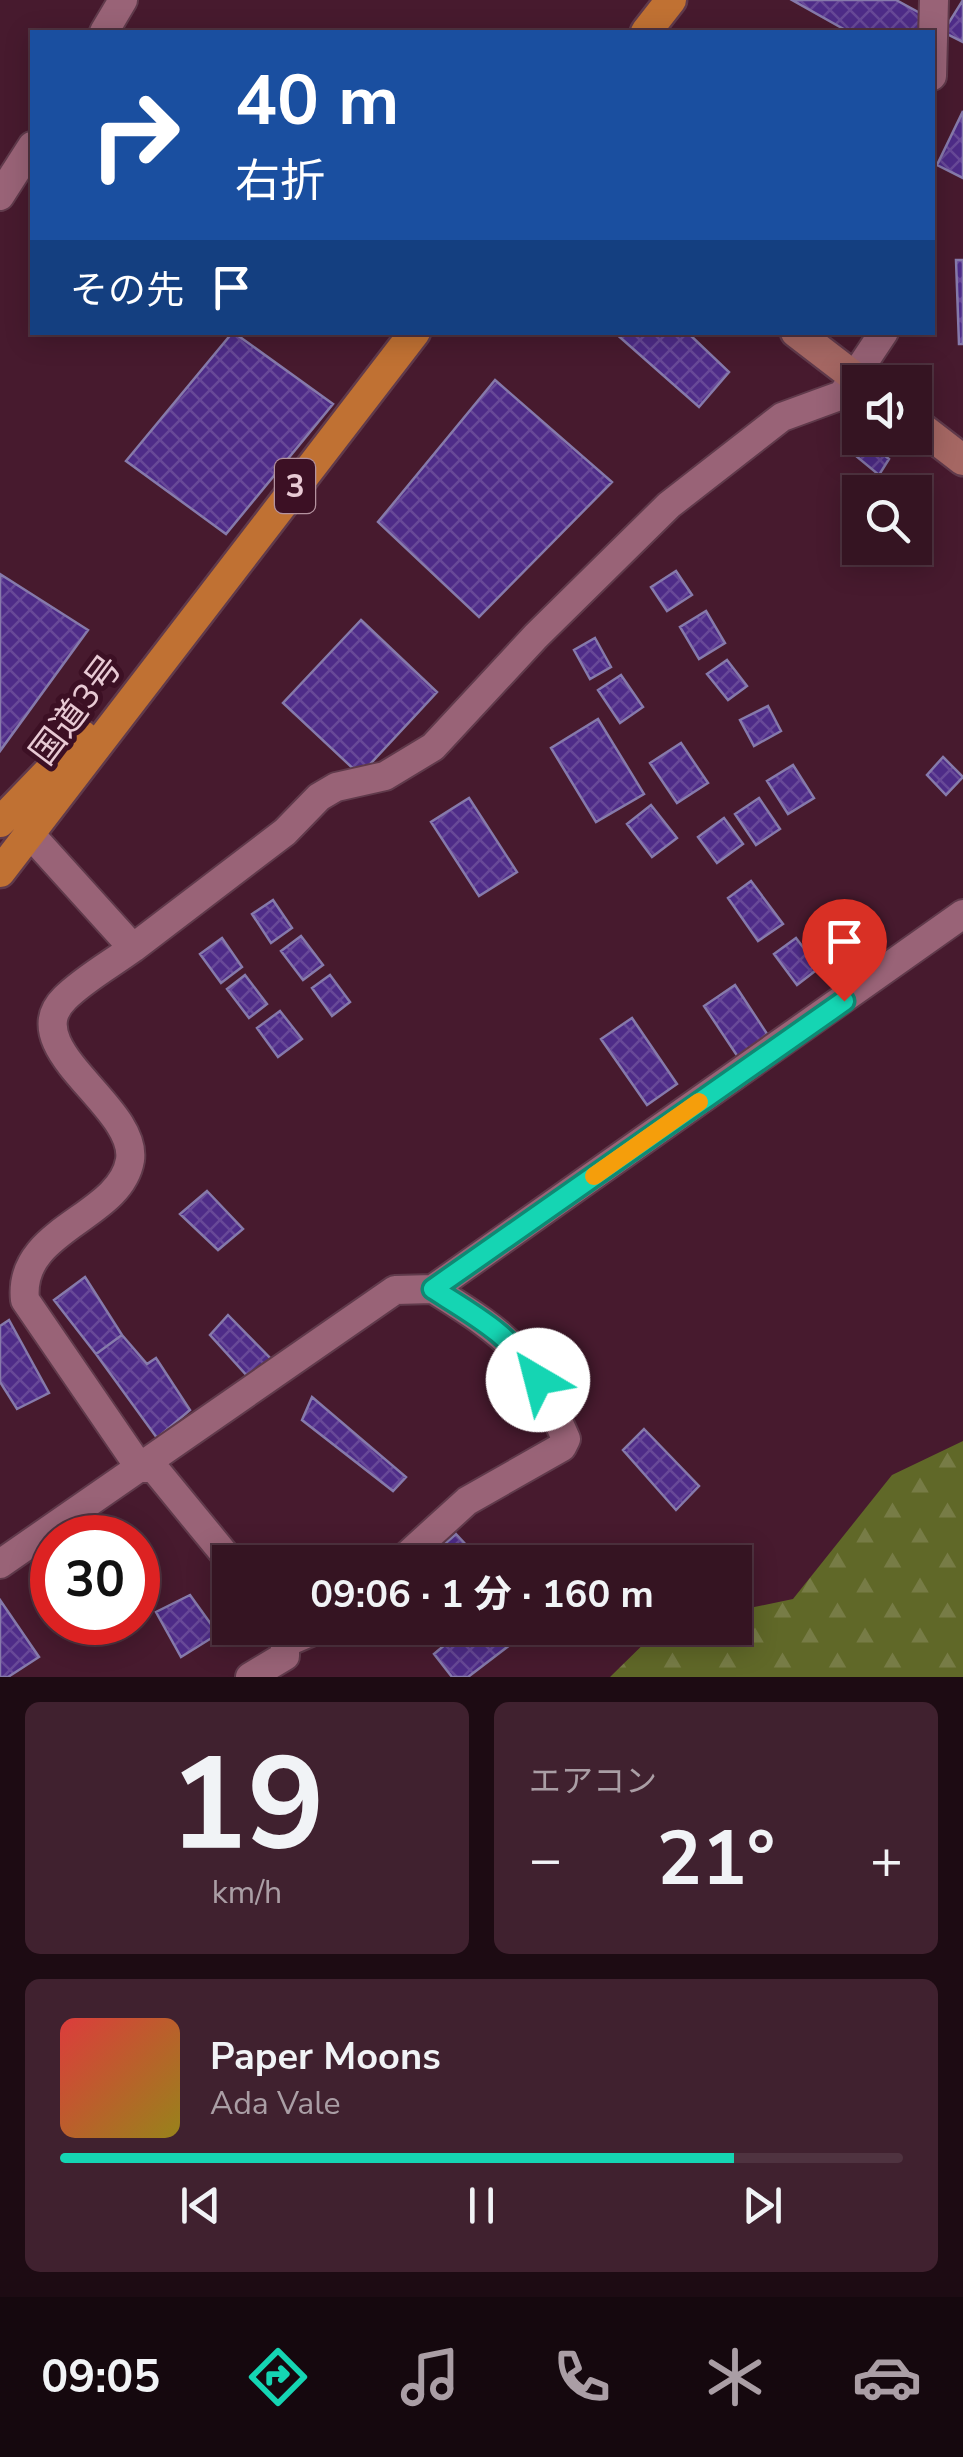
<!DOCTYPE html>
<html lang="ja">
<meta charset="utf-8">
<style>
body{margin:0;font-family:"Nunito Sans","Noto Sans JP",sans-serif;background:#40212f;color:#f1f3f6;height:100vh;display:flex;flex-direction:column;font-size:38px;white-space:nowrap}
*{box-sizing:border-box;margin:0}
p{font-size:32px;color:#aa9ea5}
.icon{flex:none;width:55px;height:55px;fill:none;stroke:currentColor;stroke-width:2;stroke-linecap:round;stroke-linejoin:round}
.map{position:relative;height:1677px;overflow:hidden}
.side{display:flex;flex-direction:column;gap:25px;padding:25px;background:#1d0b13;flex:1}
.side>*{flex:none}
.banner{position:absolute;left:30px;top:30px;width:905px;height:305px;border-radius:0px;box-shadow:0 5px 25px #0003,0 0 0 2px #4f3340;background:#1a4fa0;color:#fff;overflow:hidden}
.tools{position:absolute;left:842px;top:365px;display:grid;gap:20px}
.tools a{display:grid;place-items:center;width:90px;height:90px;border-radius:0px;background:#351422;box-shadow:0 5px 25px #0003,0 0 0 2px #4f3340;font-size:50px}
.speed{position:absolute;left:30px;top:1515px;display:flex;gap:20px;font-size:50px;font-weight:700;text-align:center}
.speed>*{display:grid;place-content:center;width:130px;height:130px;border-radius:50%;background:#351422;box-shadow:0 5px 25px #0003,0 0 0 2px #4f3340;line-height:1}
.speed .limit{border:15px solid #d22;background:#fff;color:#111}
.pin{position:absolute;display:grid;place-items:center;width:85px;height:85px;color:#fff;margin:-102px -42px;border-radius:50% 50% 50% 0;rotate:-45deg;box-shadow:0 0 10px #0007}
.pin .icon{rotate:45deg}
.me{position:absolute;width:110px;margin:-55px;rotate:323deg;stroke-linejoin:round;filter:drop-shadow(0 0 8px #0008)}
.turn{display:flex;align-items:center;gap:35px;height:210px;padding:0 40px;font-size:45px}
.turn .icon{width:130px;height:130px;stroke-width:2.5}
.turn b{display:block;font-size:70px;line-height:85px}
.then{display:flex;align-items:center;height:95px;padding:0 40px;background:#0003;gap:20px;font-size:38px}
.big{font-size:75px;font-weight:700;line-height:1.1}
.side .tile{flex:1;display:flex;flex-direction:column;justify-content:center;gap:15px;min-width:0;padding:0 35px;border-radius:15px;background:#40212f}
.side .dial{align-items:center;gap:0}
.dial b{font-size:130px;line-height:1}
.song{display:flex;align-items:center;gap:30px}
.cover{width:120px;height:120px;border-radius:15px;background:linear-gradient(135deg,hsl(0 70% 55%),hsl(50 70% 35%))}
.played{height:10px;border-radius:5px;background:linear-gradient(90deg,#15d5b3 80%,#4f3340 80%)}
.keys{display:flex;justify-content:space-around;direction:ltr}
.heat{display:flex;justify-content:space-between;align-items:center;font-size:55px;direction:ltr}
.side .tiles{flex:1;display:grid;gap:25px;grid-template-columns:1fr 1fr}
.tile:last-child{grid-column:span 2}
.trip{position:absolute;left:212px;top:1545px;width:540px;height:100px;border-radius:0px;background:#351422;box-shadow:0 5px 25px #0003,0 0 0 2px #4f3340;font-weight:700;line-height:100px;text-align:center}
.menu{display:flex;height:160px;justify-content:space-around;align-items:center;background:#15080e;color:#aa9ea5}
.menu .icon{width:70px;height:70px}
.menu .selected{color:#15d5b3}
.menu b{font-size:45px;color:#f1f3f6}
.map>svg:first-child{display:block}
.forest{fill:url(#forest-firs)}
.building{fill:url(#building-cross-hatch);stroke:#867aab;stroke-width:2.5}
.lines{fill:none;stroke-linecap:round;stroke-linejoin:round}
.street-casing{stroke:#603a4b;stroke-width:32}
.secondary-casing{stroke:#603a4b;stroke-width:35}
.highway-casing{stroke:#603a4b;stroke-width:35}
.street{stroke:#996377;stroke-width:28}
.secondary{stroke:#a56763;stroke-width:30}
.highway{stroke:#c07133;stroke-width:30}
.route-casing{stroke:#0e8a74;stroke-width:25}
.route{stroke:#15d5b3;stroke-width:18}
.slow{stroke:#f59e0b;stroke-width:18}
.labels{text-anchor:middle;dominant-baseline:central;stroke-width:10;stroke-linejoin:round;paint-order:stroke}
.shield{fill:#3c1024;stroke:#b4929f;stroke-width:2.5}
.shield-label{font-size:32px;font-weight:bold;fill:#e8cad4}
.street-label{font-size:35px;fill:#e8cad4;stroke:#3c1024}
</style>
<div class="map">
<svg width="963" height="1677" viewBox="0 0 963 1677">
<defs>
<pattern id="forest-firs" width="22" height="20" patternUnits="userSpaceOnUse" patternTransform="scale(2.5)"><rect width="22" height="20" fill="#606828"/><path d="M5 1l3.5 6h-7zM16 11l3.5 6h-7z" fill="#777c46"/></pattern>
<pattern id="building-cross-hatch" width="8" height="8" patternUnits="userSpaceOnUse" patternTransform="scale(2.5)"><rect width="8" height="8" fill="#4e2c88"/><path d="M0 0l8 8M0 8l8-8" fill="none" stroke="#684998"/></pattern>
</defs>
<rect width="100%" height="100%" fill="#471a2e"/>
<path class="forest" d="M 963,1441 L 963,1677 L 610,1677 L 660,1628 L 735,1628 L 735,1611 L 793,1599 L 892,1475 Z"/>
<path class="building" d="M 792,0 L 896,0 L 929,18 L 922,32 L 849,32 Z
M 963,0 L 963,42 L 943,32 Z
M 963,111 L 963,178 L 937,165 Z
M 956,260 L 963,260 L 963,344 L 959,344 Z
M 233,332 L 333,404 L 226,534 L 126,461 Z
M 614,332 L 687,332 L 729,372 L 699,407 Z
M 495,380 L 612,482 L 479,617 L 378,522 Z
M 857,434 L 889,459 L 879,475 L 845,447 Z
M 676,571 L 692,595 L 667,611 L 651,587 Z
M 0,574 L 88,630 L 0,751 Z
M 706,611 L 725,643 L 699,659 L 680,627 Z
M 361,620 L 437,692 L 360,775 L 283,703 Z
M 595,638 L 611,667 L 590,679 L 574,650 Z
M 727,660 L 747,686 L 728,700 L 707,674 Z
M 621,675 L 643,707 L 620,723 L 598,690 Z
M 768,706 L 781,731 L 754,746 L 740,720 Z
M 598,719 L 644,794 L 596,822 L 551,748 Z
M 681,743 L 708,783 L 677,803 L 650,763 Z
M 943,757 L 963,777 L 946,795 L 927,775 Z
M 793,765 L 814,798 L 788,814 L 767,781 Z
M 469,798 L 517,872 L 479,896 L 431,822 Z
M 759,798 L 780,829 L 756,845 L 735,814 Z
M 651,805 L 677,838 L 652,857 L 627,824 Z
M 724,818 L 743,844 L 717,863 L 698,837 Z
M 751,881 L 783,924 L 758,941 L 728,898 Z
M 273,900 L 292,928 L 271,943 L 252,914 Z
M 301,936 L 323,965 L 303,980 L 281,951 Z
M 222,938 L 242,967 L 221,983 L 200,954 Z
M 796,938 L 819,968 L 797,985 L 774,954 Z
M 245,975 L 267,1004 L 249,1018 L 227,989 Z
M 330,975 L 350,1002 L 332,1016 L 312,988 Z
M 735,985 L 773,1043 L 742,1063 L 704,1006 Z
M 280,1011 L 302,1039 L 278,1057 L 257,1028 Z
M 632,1018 L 677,1084 L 647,1105 L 601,1039 Z
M 207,1191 L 243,1229 L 218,1250 L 180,1214 Z
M 85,1277 L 122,1335 L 96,1354 L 54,1300 Z
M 228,1315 L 273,1361 L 250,1379 L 210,1335 Z
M 9,1320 L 49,1393 L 17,1409 L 0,1382 L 0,1326 Z
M 122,1335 L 147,1364 L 156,1358 L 190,1410 L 157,1438 L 96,1354 Z
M 312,1397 L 406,1477 L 393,1491 L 302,1420 Z
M 644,1429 L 699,1486 L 676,1510 L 623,1450 Z
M 456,1534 L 482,1562 L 424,1562 Z
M 190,1595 L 218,1634 L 181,1657 L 156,1612 Z
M 0,1600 L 39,1657 L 8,1677 L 0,1677 Z
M 465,1628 L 532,1628 L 468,1677 L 452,1677 L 434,1654 Z"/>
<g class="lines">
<g class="street-casing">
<path id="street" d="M 104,32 L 123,0
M 932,76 L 934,0
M 0,196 L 32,146
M 30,834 L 133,948 C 111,964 84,979 65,998 C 14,1048 138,1106 130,1160 C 120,1219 17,1228 25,1300 L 140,1468
M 133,948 L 285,832 L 319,797 L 336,787 L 385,776 L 433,747 L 536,636 L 669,505 L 782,417 L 842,395 L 884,332
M 140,1468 L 154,1468 L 231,1562
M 400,1562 L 467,1501 L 562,1447 L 566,1439 C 528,1351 513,1339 433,1289
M 0,1564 L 395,1290 L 433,1289 L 963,914
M 285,1643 L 320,1628
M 250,1677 L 285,1656 L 285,1643 L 275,1628"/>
</g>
<g class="secondary-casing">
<path id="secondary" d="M 796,332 L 861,382
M 915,423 L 963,460"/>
</g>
<g class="highway-casing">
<path id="highway" d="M 646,32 L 671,0
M 0,822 L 83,736
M 0,872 L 415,332"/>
</g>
<use href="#street" class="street"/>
<use href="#secondary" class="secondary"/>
<use href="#highway" class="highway"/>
</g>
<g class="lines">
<g class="route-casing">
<path id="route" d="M 538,1380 C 515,1337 474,1315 433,1289 L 844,1001"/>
</g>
<use href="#route" class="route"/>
<path class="slow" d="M 594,1176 L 699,1102"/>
</g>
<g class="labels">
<rect class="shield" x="275" y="459" width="40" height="54" rx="8"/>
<g class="shield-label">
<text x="295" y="486">3</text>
</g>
<g class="street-label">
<text transform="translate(76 710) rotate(-53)">国道3号</text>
</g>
</g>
</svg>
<div class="tools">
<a><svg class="icon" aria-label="sound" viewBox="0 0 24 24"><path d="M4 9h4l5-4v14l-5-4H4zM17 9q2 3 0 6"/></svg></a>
<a><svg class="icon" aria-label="search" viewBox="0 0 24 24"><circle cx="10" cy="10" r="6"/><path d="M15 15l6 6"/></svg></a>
</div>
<div class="speed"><div class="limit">30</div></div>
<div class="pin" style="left:844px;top:1001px;background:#d93025"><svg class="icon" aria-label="arrive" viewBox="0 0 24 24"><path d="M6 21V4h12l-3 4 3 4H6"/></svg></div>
<svg class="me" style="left:538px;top:1380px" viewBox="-20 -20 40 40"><circle r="19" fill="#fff"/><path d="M0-13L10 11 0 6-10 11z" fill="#15d5b3"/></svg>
<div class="trip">09:06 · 1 分 · 160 m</div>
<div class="banner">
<div class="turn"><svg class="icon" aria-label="right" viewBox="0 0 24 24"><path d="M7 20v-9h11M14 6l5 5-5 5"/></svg><div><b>40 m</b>右折</div></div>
<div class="then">その先<svg class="icon" aria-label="arrive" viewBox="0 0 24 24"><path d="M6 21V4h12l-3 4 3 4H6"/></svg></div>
</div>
</div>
<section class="side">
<div class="tiles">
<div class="tile dial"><b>19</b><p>km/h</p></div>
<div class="tile"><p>エアコン</p>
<div class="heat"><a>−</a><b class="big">21°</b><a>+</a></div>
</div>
<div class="tile">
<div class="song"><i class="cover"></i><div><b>Paper Moons</b><p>Ada Vale</p></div></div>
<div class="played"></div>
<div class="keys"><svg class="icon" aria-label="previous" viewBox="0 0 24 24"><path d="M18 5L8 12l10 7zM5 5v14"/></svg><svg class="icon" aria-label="pause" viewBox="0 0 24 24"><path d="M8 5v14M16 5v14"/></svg><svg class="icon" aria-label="next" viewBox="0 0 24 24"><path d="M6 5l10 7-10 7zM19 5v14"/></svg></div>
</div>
</div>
</section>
<nav class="menu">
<b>09:05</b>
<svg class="icon selected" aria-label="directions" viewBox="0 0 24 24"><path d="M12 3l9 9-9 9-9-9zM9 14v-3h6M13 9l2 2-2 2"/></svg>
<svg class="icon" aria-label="music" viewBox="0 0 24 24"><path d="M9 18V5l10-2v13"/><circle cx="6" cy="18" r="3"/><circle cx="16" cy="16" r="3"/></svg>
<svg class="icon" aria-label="phone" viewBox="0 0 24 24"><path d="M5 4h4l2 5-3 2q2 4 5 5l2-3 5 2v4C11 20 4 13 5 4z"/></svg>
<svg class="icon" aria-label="climate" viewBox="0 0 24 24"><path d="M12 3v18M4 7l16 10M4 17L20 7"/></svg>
<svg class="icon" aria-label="car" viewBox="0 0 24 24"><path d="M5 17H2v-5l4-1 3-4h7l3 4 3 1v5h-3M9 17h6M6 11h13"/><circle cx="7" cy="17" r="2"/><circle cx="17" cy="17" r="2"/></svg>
</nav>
